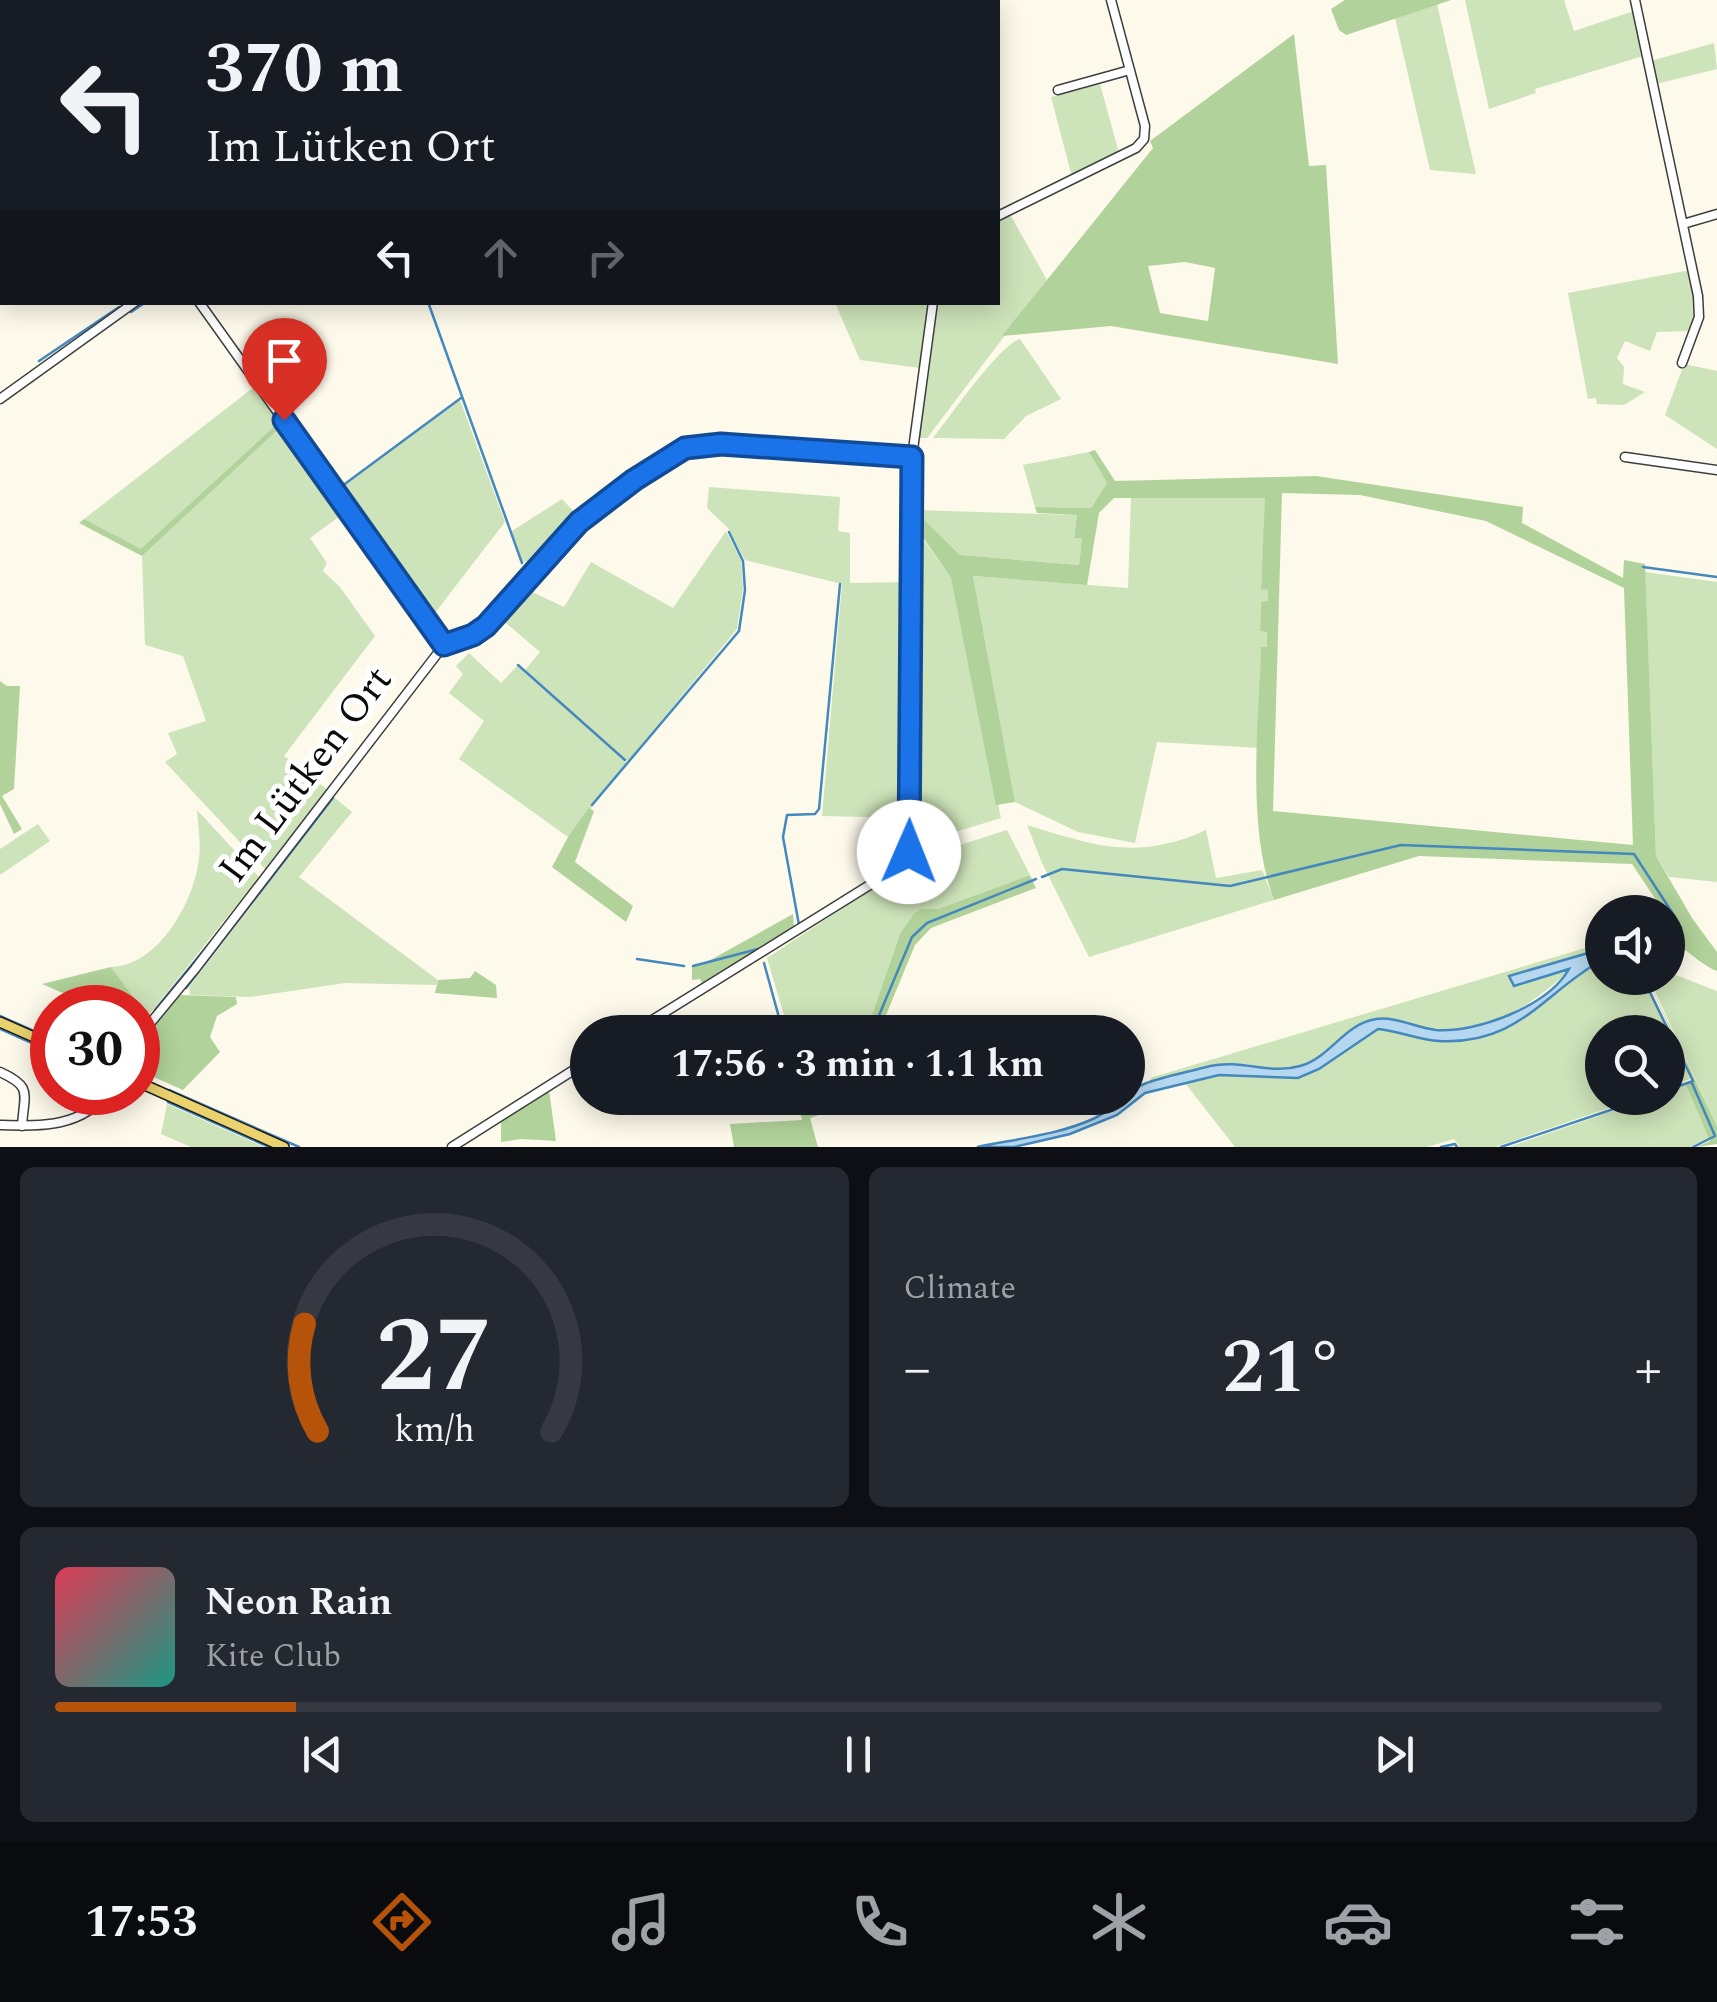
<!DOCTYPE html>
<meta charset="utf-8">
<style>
body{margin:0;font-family:Spectral,serif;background:#242831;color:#f1f3f6;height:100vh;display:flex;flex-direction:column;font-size:38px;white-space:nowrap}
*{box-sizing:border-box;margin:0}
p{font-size:32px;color:#9ea1a6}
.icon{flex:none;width:55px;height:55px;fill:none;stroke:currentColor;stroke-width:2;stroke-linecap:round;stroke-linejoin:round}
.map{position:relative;height:1147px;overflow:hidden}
.drawer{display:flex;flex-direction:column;gap:20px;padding:20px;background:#0d0f14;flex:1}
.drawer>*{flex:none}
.hud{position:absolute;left:0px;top:0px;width:1000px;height:305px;box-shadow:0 5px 25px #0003;background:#171b24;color:#f1f3f6;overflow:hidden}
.controls{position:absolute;left:1585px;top:895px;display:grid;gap:20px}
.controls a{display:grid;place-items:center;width:100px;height:100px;border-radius:50%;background:#171b24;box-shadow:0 5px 25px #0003;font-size:50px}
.speed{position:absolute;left:30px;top:985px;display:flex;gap:20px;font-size:50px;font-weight:700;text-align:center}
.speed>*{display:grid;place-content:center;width:130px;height:130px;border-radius:50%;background:#171b24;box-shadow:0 5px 25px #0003;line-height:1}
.speed .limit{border:15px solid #d22;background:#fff;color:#111}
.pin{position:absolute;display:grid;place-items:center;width:85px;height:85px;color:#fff;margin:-102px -42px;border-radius:50% 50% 50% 0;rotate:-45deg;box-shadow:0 0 10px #0007}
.pin .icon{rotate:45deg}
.me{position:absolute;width:110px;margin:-55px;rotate:1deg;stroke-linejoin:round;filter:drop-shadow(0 0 8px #0008)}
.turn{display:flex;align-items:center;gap:35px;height:210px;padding:0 40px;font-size:45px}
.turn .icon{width:130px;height:130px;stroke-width:2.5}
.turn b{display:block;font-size:70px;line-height:85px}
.lanes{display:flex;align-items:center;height:95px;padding:0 40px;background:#0003;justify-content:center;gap:50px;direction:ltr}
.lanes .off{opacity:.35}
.big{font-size:75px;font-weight:700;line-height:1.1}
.drawer .tile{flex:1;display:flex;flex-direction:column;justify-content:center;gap:15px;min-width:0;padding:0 35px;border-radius:15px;background:#242831}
.drawer .dial{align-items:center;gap:0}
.dial svg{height:260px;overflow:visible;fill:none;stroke:#363941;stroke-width:7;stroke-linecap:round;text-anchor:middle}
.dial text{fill:#f1f3f6;stroke:none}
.song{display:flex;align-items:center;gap:30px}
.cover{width:120px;height:120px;border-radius:15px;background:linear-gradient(135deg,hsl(350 70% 55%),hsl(170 70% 35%))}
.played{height:10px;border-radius:5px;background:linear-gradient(90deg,#b45309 15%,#363941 15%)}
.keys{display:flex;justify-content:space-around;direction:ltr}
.heat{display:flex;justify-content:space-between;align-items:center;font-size:55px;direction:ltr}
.drawer .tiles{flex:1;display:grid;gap:20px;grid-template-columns:1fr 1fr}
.tile:last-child{grid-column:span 2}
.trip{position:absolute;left:570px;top:1015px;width:575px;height:100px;border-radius:50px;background:#171b24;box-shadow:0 5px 25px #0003;font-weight:700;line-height:100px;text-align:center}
.tabs{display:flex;height:160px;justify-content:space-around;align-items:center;background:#090b0e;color:#9ea1a6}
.tabs .icon{width:70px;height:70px}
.tabs .on{color:#b45309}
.tabs b{font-size:45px;color:#f1f3f6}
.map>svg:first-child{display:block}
.green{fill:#cde3b9}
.forest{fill:#b1d29a;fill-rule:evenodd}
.water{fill:#b5d7ef;stroke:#4488be;stroke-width:2.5}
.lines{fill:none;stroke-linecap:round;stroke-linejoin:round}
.stream{stroke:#4488be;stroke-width:2.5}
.minor-casing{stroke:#3e3e3e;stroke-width:11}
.major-casing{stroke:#1c1c1c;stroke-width:12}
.minor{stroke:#fff;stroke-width:8}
.major{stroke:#ead26e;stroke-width:9}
.route-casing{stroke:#114b97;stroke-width:25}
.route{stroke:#1a73e8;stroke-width:18}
.labels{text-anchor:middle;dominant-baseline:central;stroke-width:10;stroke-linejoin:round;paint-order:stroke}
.street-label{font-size:40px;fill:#0b0b0b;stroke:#fff}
</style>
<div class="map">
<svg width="1717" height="1147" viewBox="0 0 1717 1147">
<rect width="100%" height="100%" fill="#fdfaeb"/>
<path class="green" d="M 1465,0 L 1564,0 L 1574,31 L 1634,11 L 1643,56 L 1535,89 L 1536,93 L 1489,109 Z
M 1437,4 L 1476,174 L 1430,170 L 1395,18 Z
M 1714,43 L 1717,69 L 1656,84 L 1651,61 Z
M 1100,84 L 1119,153 L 1072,177 L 1051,97 Z
M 1011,216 L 1047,280 L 927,438 L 920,438 L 938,303 L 998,302 L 998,221 Z
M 1690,270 L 1696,309 L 1690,331 L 1657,332 L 1650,351 L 1625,341 L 1617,358 L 1624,367 L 1623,384 L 1645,392 L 1624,405 L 1597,404 L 1596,398 L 1588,399 L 1568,293 Z
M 835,303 L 929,303 L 920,368 L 860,360 Z
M 1020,339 L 1061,399 L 1026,416 L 1004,439 L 933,438 C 950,417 999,345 1020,339 Z
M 1684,364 L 1717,371 L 1717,449 L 1665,415 Z
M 254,387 L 279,422 L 141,550 L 84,519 Z
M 460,400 L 505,522 L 431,618 L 340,489 Z
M 282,426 L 344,513 L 310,538 L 327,563 L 323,571 L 340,587 L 375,636 L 284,756 L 328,790 L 266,870 L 165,762 L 177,754 L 168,733 L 206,721 L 183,656 L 145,645 L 142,556 Z
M 1089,452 L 1107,483 L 1091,508 L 1035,507 L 1023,465 Z
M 709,487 L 840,497 L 838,531 L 850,533 L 850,583 L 908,582 L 906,818 L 822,816 L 842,584 L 745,560 L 728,528 L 707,508 Z
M 1131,498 L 1266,498 L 1261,588 L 1268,589 L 1268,602 L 1261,602 L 1260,630 L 1267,631 L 1267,647 L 1261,648 L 1259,748 L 1157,742 L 1135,843 L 1078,832 L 1015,802 L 973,576 L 1128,588 Z
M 562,499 L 577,515 L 529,570 L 526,561 L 523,562 L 512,531 Z
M 914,510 L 1077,515 L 1074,537 L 1082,538 L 1079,565 L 960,555 Z
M 726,531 L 741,560 L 743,588 L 737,629 L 628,761 L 525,670 L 540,652 L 500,618 L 524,588 L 564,607 L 591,562 L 673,608 Z
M 914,538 L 923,539 L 951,578 L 1001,818 L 916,844 Z
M 1645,572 L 1717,582 L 1717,882 L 1669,877 L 1656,856 Z
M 469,653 L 501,683 L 517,666 L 627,763 L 568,837 L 459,759 L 484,721 L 449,693 L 463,674 L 456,666 Z
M 335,798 L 352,812 L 299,877 L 438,980 L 436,985 L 345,983 L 251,997 L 190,995 L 189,987 Z
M 197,810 L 259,877 L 148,1016 L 111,967 C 159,966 195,900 199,858 C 201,843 198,826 197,810 Z
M 38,824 L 50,841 L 0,875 L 0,849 Z
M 1027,825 C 1095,846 1138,861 1206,830 L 1216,878 L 1262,870 L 1274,900 L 1089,957 L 1042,863 Z
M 1007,830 L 1030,875 L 938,909 L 921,909 L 900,934 L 866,1032 L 789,1032 L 767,958 L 919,858 Z
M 1602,943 L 1602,949 L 1515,986 L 1569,968 L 1568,972 C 1531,1005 1484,1038 1431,1029 C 1415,1026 1395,1017 1378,1018 C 1350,1020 1338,1048 1316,1060 C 1283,1078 1253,1061 1219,1065 C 1196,1067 1174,1076 1152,1082 L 1150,1078 Z
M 1602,960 L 1602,978 L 1644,978 L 1690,1079 L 1668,1087 L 1668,1032 L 1602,1032 L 1602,1098 L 1638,1098 L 1495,1147 L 1460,1147 L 1454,1139 L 1427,1147 L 1235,1147 L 1185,1083 L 1219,1075 L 1298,1078 L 1319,1069 L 1378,1029 C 1399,1031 1419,1040 1439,1041 C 1519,1045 1543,993 1602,960 Z
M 1668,972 L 1717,991 L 1717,1126 L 1649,978 L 1668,978 Z
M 1686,1085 L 1709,1138 L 1689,1147 L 1509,1147 L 1650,1098 L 1668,1098 L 1668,1091 Z
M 167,1104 L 264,1147 L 191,1147 L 161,1134 Z"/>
<path class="forest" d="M 1345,0 L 1451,0 L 1346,35 L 1339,30 L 1331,9 Z
M 1294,34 L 1309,166 L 1326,165 L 1338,364 L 1111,326 L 1002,336 L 1153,148 L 1150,141 ZM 1185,262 L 1215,268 L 1208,321 L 1160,313 L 1148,266 Z
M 279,422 L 282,426 L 142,556 L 79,523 L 84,519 L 141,549 Z
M 1095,450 L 1115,481 L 1316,476 L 1523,507 L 1522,523 L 1623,578 L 1624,560 L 1645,564 L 1656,856 L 1692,918 L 1717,952 L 1717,971 C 1697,963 1687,947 1669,942 L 1668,912 L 1664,912 L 1632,864 L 1419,856 L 1274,900 C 1246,825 1259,727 1261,647 L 1267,647 L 1267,632 L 1260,631 L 1261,602 L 1268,601 L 1268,590 L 1261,589 L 1265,498 L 1114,498 L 1099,513 L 1087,585 L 973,576 L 1015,802 L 996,805 L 951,578 L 924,539 L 914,538 L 914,510 L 960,555 L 1079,565 L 1082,538 L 1074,538 L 1077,515 L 1037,513 L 1035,507 L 1091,508 L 1107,483 L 1089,452 ZM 1282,493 L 1360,495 L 1486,521 L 1624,588 L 1633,845 L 1273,811 Z
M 0,681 L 7,686 L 20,686 L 14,789 L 2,796 L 22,829 L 14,834 L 0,804 Z
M 589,808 L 594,811 L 575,862 L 633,906 L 626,922 L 552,867 L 568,837 Z
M 1030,875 L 1036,888 L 931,928 L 915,945 L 879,1032 L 866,1032 L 900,934 L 914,914 L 921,909 L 938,909 Z
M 793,914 L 794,929 L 702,984 L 700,979 L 692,980 L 692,965 L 705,963 Z
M 111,967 L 148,1016 L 140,1027 L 138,1008 L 95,1007 L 42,984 Z
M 475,971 L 496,985 L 497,998 L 435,993 L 438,980 L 470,978 Z
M 1647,978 L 1717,1126 L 1717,1144 L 1697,1147 L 1710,1141 L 1686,1085 L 1694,1081 Z
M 179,995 L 236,997 L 237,1004 L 217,1016 L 210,1037 L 220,1052 L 183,1090 L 138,1070 L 138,1044 Z
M 549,1090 L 556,1141 L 521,1139 L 501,1142 L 501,1119 Z
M 796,1098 L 850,1098 L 843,1107 L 810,1118 L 818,1147 L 734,1147 L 730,1124 L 802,1120 Z"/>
<path class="water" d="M 1602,949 L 1602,960 C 1543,993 1519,1045 1439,1041 C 1419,1040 1399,1031 1378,1029 L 1319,1069 L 1298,1078 L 1219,1075 L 1145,1093 L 1117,1115 L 1070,1134 L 1014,1147 L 977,1147 C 1015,1139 1059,1135 1095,1118 C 1114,1109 1126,1091 1144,1084 C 1165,1076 1189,1072 1210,1066 C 1242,1059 1269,1075 1300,1066 C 1330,1058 1344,1024 1376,1019 C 1395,1016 1417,1028 1436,1030 C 1477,1033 1548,1006 1569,969 L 1514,986 L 1509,976 Z"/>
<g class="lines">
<path class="stream" d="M 428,302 L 522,563
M 131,312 L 146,302
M 222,341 L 340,506
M 39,361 L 119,307
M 919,436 L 932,334
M 915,468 L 916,454
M 1643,567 L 1717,577
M 532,569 L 577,517
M 429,617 L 338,489 L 461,398
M 518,665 L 625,760
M 592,805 L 739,631 L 745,590 L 743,561 L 729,532
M 1042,877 L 1062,869 L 1230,886 L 1401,845 L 1634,854 L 1675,917
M 793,928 L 799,925 L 783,837 L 787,815 L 815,814 L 819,809 L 840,584
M 1676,943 L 1681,927
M 637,959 L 684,966
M 764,963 L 783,1032
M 693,966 L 758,949
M 1646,978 L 1645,982 L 1693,1081 L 1668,1090
M 186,988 L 333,798
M 155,1010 L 230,918
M 0,1016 L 52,1039
M 0,1029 L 52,1052
M 138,1032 L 141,1028
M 872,1032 L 912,937 L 927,923 L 1036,879
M 1692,1083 L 1715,1136 L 1693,1147
M 169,1090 L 299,1147
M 801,1098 L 806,1114 L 840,1098
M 168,1102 L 269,1147
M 1441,1147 L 1455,1144 L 1457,1147
M 1501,1147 L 1646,1098"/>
<g class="minor-casing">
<path id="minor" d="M 1635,0 L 1698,296 L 1699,317 L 1682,363
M 586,2 L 589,0
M 1058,90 L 1130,70
M 998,216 L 1136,148 L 1144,139 L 1145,126 L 1111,0
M 1683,224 L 1717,214
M 199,302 L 444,645
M 0,399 L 135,302
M 1625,457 L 1717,470
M 633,1032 L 897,868 L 909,852 L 912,457 L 933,302
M 138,1038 L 195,969 L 444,645 L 473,635 L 486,626 L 579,522 L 664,460 L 700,444 L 912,457
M 0,1072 C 33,1087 24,1093 22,1126
M 0,1125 C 40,1126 82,1128 108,1092
M 452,1147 L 588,1061"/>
</g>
<g class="major-casing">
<path id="major" d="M 0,1022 L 52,1045
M 138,1082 L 284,1147"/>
</g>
<use href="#minor" class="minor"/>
<use href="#major" class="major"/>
</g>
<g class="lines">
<g class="route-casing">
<path id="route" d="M 284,420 L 444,645 L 473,635 L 486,626 L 579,522 L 634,480 L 685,448 L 721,444 L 912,457 L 909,852"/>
</g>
<use href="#route" class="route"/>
</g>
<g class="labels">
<g class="street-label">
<text transform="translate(306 775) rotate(-53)">Im Lütken Ort</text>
</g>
</g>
</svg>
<div class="controls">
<a><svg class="icon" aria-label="sound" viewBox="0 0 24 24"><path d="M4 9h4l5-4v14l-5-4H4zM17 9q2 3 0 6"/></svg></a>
<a><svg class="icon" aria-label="search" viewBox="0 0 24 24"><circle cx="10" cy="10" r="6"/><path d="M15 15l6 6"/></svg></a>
</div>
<div class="speed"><div class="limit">30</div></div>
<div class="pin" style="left:284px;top:420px;background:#d93025"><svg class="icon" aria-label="arrive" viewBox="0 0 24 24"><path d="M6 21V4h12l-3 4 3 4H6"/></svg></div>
<svg class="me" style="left:909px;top:852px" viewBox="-20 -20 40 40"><circle r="19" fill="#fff"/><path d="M0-13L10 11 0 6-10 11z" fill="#1a73e8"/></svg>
<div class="trip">17:56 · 3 min · 1.1 km</div>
<div class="hud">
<div class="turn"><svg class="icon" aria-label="left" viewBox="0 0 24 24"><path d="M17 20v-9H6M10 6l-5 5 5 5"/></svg><div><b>370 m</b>Im Lütken Ort</div></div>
<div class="lanes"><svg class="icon" aria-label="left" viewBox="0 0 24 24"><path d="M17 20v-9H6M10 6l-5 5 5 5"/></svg><svg class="icon off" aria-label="ahead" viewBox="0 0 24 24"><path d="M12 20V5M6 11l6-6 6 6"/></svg><svg class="icon off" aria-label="right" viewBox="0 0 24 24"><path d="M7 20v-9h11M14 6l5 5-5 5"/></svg></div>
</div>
</div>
<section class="drawer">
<div class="tiles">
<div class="tile dial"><svg viewBox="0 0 100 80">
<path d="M14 69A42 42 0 1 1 86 69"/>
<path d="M14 69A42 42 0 0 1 10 36" stroke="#b45309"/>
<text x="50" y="56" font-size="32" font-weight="700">27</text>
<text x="50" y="72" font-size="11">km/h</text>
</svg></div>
<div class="tile"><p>Climate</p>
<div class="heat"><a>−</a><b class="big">21°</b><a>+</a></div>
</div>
<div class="tile">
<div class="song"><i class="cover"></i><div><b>Neon Rain</b><p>Kite Club</p></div></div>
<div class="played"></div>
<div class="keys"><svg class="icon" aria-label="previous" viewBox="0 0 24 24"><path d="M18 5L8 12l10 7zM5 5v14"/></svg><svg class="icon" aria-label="pause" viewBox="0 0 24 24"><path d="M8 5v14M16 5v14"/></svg><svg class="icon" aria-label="next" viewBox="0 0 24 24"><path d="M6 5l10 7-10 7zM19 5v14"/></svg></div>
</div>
</div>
</section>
<nav class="tabs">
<b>17:53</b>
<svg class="icon on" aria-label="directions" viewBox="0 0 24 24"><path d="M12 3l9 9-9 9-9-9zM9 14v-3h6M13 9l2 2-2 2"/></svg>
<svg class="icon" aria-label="music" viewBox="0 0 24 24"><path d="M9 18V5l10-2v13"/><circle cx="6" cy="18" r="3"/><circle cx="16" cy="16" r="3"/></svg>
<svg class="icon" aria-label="phone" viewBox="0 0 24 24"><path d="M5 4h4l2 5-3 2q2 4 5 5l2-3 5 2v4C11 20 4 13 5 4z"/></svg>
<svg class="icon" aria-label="climate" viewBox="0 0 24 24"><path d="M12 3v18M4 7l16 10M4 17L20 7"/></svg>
<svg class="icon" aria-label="car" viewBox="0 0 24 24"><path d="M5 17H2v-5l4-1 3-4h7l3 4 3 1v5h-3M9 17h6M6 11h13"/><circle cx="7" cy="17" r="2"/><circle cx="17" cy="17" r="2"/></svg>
<svg class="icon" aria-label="filters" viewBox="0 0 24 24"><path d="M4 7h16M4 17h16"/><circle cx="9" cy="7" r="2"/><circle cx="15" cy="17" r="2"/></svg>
</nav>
